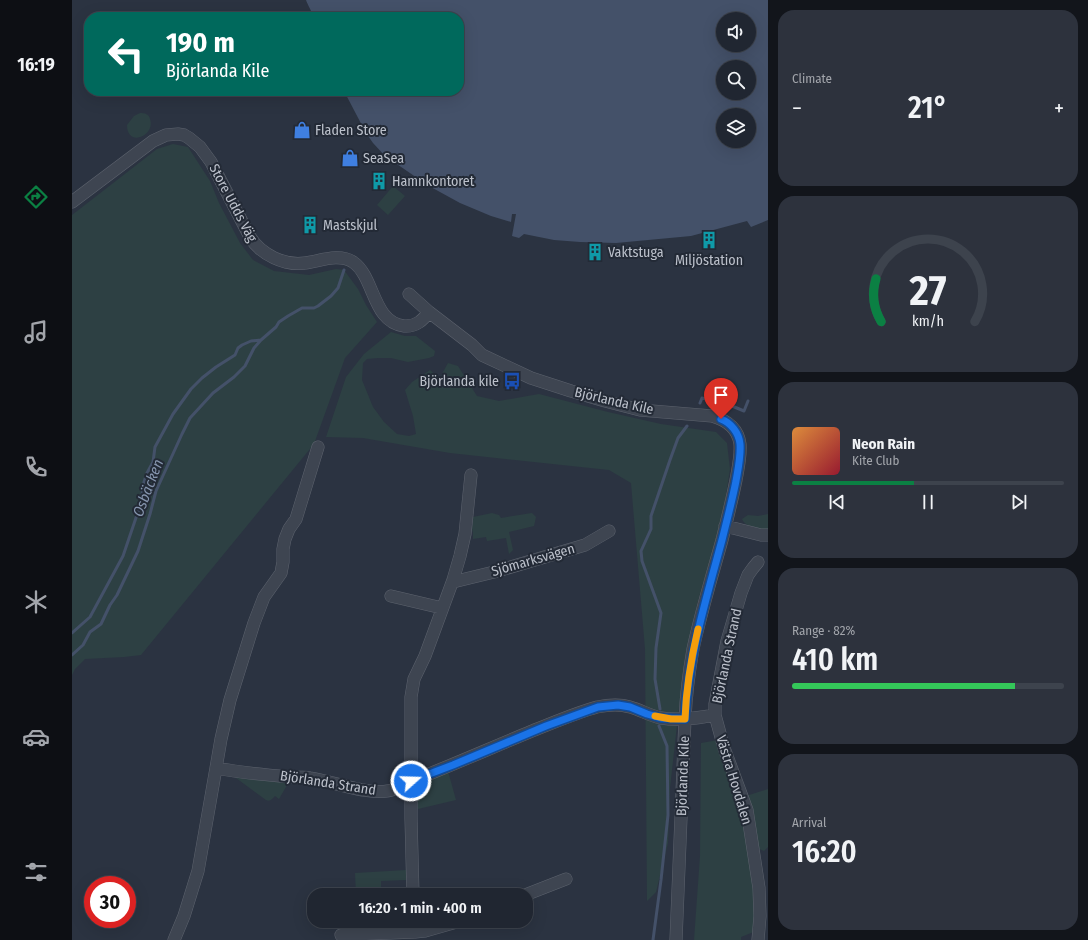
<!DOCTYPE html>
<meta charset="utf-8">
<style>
body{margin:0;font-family:"Fira Sans Condensed",sans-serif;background:#2d323d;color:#f1f3f6;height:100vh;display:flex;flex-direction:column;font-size:15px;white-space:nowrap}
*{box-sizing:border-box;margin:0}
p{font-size:13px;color:#a2a5ab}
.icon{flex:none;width:22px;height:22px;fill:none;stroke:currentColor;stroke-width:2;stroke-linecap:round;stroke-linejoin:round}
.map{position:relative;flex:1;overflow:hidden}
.side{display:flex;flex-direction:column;gap:10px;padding:10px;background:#12151b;width:320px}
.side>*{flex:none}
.top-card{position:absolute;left:12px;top:12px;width:380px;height:84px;border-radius:16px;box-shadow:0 4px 16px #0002,0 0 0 1px #3d434d;background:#00695c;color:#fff;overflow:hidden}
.controls{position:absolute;left:644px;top:12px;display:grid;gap:8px}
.controls a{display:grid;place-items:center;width:40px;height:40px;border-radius:50%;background:#202631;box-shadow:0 4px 16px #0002,0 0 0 1px #3d434d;font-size:20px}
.speed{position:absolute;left:12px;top:876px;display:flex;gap:8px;font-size:20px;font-weight:700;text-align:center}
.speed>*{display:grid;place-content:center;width:52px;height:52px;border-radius:50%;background:#202631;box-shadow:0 4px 16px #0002,0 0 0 1px #3d434d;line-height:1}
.speed .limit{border:6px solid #d22;background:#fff;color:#111}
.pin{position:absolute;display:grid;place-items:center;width:34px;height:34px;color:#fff;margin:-41px -17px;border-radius:50% 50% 50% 0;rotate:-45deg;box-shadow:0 0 4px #0007}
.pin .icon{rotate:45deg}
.me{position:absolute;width:44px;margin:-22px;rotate:70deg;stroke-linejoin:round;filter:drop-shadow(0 0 3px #0008)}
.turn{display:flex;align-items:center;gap:14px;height:84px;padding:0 16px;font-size:18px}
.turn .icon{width:52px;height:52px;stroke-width:2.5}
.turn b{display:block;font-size:28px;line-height:34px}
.big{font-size:30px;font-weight:600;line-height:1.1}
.side .card{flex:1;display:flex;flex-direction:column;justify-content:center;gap:6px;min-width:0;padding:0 14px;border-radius:16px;background:#2d323d}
.side .dial{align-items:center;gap:0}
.dial svg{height:104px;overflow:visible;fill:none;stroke:#3d434d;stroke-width:7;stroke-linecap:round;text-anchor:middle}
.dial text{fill:#f1f3f6;stroke:none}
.song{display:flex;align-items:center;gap:12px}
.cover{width:48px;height:48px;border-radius:6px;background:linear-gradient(135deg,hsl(30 70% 55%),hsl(350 70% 35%))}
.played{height:4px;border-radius:2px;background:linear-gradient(90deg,#0b8043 45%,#3d434d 45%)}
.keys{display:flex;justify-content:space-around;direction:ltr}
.heat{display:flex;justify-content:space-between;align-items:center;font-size:22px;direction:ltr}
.charge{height:6px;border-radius:3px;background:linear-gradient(90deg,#34c759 82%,#3d434d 0)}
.trip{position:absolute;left:235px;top:888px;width:226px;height:40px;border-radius:16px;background:#202631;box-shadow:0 4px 16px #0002,0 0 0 1px #3d434d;font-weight:600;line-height:40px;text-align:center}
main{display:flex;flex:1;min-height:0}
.tab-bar{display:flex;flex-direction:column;width:72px;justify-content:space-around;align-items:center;background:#0d0f14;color:#a2a5ab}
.tab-bar .icon{width:28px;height:28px}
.tab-bar .on{color:#0b8043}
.tab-bar b{font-size:18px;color:#f1f3f6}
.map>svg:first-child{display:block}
.green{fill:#2d4043}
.water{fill:#445169;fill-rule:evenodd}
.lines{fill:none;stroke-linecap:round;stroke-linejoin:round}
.stream{stroke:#445169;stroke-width:3}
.minor-casing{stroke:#5d636e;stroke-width:13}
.minor{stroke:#3e4551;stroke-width:12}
.route-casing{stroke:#114b97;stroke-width:10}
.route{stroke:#1a73e8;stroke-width:7}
.slow{stroke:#f59e0b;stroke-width:7}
.labels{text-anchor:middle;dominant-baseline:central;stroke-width:4;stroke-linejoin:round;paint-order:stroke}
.poi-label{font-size:14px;fill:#bcc1cb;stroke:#232a36;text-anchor:start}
.street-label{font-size:14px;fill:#bcc1cb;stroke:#232a36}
.water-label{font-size:15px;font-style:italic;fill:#8695ae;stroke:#232a36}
</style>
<main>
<nav class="tab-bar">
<b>16:19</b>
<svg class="icon on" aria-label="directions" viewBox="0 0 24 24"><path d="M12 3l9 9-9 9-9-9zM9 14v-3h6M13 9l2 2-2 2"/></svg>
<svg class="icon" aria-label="music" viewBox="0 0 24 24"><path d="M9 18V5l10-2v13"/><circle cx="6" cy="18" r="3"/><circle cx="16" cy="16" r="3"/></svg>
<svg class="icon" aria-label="phone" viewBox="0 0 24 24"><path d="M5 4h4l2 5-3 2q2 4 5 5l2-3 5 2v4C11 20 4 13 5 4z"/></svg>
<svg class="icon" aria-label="climate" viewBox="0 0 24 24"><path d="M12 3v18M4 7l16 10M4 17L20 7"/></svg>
<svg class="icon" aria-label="car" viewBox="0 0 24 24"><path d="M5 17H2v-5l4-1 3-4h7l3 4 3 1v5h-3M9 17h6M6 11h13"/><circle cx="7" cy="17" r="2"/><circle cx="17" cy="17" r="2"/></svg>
<svg class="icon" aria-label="filters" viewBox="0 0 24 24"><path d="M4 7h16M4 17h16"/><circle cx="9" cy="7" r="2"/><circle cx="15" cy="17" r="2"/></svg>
</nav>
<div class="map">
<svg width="696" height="940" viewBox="0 0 696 940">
<rect width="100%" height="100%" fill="#2b3341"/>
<path class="green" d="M 68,113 C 73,113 77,114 78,119 C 84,136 55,148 55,125 L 62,116 Z
M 101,144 L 116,147 L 138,181 L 147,203 L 168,243 L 181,260 L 202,271 L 237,275 L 264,269 L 272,270 L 286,289 L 294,305 L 305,322 L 273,358 L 242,444 L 69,655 L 52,657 L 13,659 L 3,669 L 0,675 L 0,215 L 85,149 Z
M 321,186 L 333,196 L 316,215 L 305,205 Z
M 319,332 L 333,336 L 344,336 L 363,351 L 362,356 L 357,358 L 336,362 L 319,358 L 306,358 L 295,359 L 291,363 L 290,380 L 301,407 L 312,422 L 325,434 L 337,436 L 344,434 L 341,416 L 333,390 L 340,382 L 358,370 L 368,379 L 371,372 L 376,363 L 386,366 L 405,396 L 427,401 L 467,394 L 536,412 L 589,424 L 644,432 L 655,443 L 658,469 L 650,521 L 626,601 L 614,655 L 607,707 L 598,788 L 596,843 L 584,892 L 575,901 L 573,649 L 559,483 L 537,470 L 378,453 L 291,438 L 254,437 L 274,377 L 292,354 Z
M 420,513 L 427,515 L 429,518 L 460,513 L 464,517 L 462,526 L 437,532 L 441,550 L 437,554 L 434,538 L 415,541 L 414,537 L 401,539 L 401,533 L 400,529 L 401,517 Z
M 696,514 L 696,530 C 688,528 673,528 670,519 L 676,515 L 686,516 Z
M 646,740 L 670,805 L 678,845 L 684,931 L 669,937 L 669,940 L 622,940 L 628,856 L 629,743 Z
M 376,771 L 384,800 L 346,809 L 345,793 L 346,787 L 349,783 Z
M 160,775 L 218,780 L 207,799 L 203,796 C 200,799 198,802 194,800 Z
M 696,789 L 696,847 L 692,851 L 685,848 L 674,796 Z
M 334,870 L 334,880 L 309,881 L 309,892 L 300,893 L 300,895 L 284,895 L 283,873 Z
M 285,921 L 301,921 L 302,924 L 325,923 L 326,921 L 334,921 L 334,923 L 328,930 L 285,931 Z"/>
<path class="water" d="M 234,0 L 696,0 L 696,220 L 679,227 L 675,221 L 619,236 L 544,243 L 508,242 L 482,240 L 452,234 L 447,238 L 440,236 L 444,214 L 440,214 L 439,222 L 419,216 L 388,203 L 357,186 L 313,156 L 301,143 L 294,133 L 272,91 L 387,91 L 387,17 L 241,17 C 240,11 236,6 234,0 ZM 651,19 L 677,19 L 677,45 L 651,45 ZM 651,67 L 677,67 L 677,93 L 651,93 ZM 651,115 L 677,115 L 677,141 L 651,141 Z"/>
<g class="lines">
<path class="stream" d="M 628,403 L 630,398 L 660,406 L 672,411 L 676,401
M 0,633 L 18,617 L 51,556 L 68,506 L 72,482 L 75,473 L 81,462 L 83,447 L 101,414 L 119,389 L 130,378 L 144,367 L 163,355 L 166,348 L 170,345 L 179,341 L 189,340 L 204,327 L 207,322 L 216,316 L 230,308 L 242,308 L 246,306 L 259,296 L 266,288 L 272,270
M 0,655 L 11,645 L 18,632 L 29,624 L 38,605 L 45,595 L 66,551 L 78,514 L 84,491 L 110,434 L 118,418 L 141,393 L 162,377 L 173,366 L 182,348 L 189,340
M 588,709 L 583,679 L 584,648 L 589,613 L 570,561 L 569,551 L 579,529 L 579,516 L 598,460 L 606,438 L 615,426
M 581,940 L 589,880 L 596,815 L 595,746 L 587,726"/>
<g class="minor-casing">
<path id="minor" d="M 0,202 L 81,141 L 94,135 L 106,134 L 112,135 L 117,138 L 128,147 L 139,162 L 178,237 C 189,255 213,266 233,263 C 248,261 267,253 281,262 C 303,277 300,322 332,326 C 344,327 351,320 357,312
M 337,294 L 357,312 L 400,345 L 410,355 L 459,378 L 499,391 L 533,401 L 568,410 L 640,416 C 654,420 666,428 668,444 C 669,456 666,469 664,480 C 660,500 655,520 650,540 C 640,576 629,612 621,649 C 617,672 614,696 613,719 L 604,940
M 653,526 L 689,535 L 696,535
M 381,580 L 385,581 L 422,572 L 513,545 L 537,531
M 319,596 L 370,608
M 643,715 L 652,748 L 675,810 L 687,888 L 688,916 L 686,940
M 144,768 L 149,739 L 158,700 L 182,623 L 192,597 L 209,573 L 211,562 L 211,549 L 213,539 L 217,529 L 224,519 L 246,447
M 341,895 L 339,818 L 339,697 L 342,679 L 353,656 L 381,580 L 388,556 L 393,534 L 399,475
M 453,895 L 494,879
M 269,935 L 343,932 L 353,931 L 388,921
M 102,940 L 112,916 L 126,871 L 144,768 C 169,773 195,775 219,777 C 225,777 232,777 238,778 C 261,781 301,798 323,789 C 329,787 334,783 340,781 C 380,765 419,748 460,731 C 481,723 503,713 525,707 C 535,705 548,704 558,707 C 569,710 578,716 589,718 C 607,721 626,718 643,715 L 643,704 L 655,641 L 669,593 L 676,575 L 681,568 L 686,562"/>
</g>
<use href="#minor" class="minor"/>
</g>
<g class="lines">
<g class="route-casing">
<path id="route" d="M 339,781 L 381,765 L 474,726 L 526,707 L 546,705 L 558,707 L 575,714 L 589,718 L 613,719 C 616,657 634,600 650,540 C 655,520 660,501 664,481 C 666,469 669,456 668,444 C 667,433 659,423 649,419"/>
</g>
<use href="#route" class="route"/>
<path class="slow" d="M 583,716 L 599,719 L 613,719 C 614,689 619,659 626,629"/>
</g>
<defs>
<g id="shop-bare" transform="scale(1.38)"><path d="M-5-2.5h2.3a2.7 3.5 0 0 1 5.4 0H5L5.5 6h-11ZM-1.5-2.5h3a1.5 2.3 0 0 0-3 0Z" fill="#3f7fe0" stroke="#232a36" stroke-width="2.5" paint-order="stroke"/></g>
<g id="building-bare" transform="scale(1.38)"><path d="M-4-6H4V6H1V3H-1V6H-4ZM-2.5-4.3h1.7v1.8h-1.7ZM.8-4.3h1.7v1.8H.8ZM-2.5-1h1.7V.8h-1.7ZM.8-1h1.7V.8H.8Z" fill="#0f9aa8" stroke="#232a36" stroke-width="2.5" paint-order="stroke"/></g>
<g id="bus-bare" transform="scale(1.38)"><path d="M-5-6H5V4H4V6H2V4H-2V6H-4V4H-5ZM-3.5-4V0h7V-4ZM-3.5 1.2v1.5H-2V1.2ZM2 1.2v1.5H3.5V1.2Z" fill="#1a4fb4" stroke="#232a36" stroke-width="2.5" paint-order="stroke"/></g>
</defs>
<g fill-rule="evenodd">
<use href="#shop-bare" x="230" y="130"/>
<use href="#shop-bare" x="278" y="158"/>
<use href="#building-bare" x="307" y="181"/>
<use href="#building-bare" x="238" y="225"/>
<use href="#building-bare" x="637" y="240"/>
<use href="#building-bare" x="523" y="252"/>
<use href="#bus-bare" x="440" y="381"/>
</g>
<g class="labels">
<g class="poi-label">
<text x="243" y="130">Fladen Store</text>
<text x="291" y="158">SeaSea</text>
<text x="320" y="181">Hamnkontoret</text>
<text x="251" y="225">Mastskjul</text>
<text x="536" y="252">Vaktstuga</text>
<text x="637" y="260" text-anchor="middle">Miljöstation</text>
<text x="427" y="381" text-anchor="end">Björlanda kile</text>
</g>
<g class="street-label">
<text transform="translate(161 203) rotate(62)">Store Udds Väg</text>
<text transform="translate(542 401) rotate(13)">Björlanda Kile</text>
<text transform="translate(461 560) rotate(-16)">Sjömarksvägen</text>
<text transform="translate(655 656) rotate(-78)">Björlanda Strand</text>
<text transform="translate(611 776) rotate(-88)">Björlanda Kile</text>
<text transform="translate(662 780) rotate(73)">Västra Hovdalen</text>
<text transform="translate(256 783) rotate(9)">Björlanda Strand</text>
</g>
<g class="water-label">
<text transform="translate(76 488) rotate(-69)">Osbäcken</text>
</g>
</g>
</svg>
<div class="controls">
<a><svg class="icon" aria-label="sound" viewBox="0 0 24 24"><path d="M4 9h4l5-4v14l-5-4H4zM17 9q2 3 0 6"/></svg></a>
<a><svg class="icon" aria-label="search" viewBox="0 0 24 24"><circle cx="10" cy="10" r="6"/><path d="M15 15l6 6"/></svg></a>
<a><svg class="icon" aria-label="layers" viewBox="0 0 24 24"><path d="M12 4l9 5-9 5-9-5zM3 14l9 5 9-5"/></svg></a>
</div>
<div class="speed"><div class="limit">30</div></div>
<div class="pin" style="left:649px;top:419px;background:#d93025"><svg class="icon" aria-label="arrive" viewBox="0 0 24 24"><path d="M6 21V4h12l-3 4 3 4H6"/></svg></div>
<svg class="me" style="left:339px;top:781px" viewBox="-20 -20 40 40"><circle r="17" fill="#1a73e8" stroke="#fff" stroke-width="3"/><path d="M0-11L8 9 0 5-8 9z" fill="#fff"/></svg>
<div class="trip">16:20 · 1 min · 400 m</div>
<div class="top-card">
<div class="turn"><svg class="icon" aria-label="left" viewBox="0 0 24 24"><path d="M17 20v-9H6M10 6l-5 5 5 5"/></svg><div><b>190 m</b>Björlanda Kile</div></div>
</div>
</div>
<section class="side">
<div class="card"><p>Climate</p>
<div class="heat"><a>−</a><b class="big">21°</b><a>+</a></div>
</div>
<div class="card dial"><svg viewBox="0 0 100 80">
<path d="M14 69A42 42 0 1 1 86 69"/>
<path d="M14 69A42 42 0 0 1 10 36" stroke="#0b8043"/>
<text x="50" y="56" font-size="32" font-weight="700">27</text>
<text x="50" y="72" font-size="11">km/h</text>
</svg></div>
<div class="card">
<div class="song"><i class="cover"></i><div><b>Neon Rain</b><p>Kite Club</p></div></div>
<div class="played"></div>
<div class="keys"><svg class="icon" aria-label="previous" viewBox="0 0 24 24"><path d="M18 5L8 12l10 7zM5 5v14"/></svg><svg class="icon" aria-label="pause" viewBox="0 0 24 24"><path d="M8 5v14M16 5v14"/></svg><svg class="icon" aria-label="next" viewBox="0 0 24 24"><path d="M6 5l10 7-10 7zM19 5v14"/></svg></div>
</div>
<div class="card"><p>Range · 82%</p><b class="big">410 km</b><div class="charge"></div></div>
<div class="card"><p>Arrival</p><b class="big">16:20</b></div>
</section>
</main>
